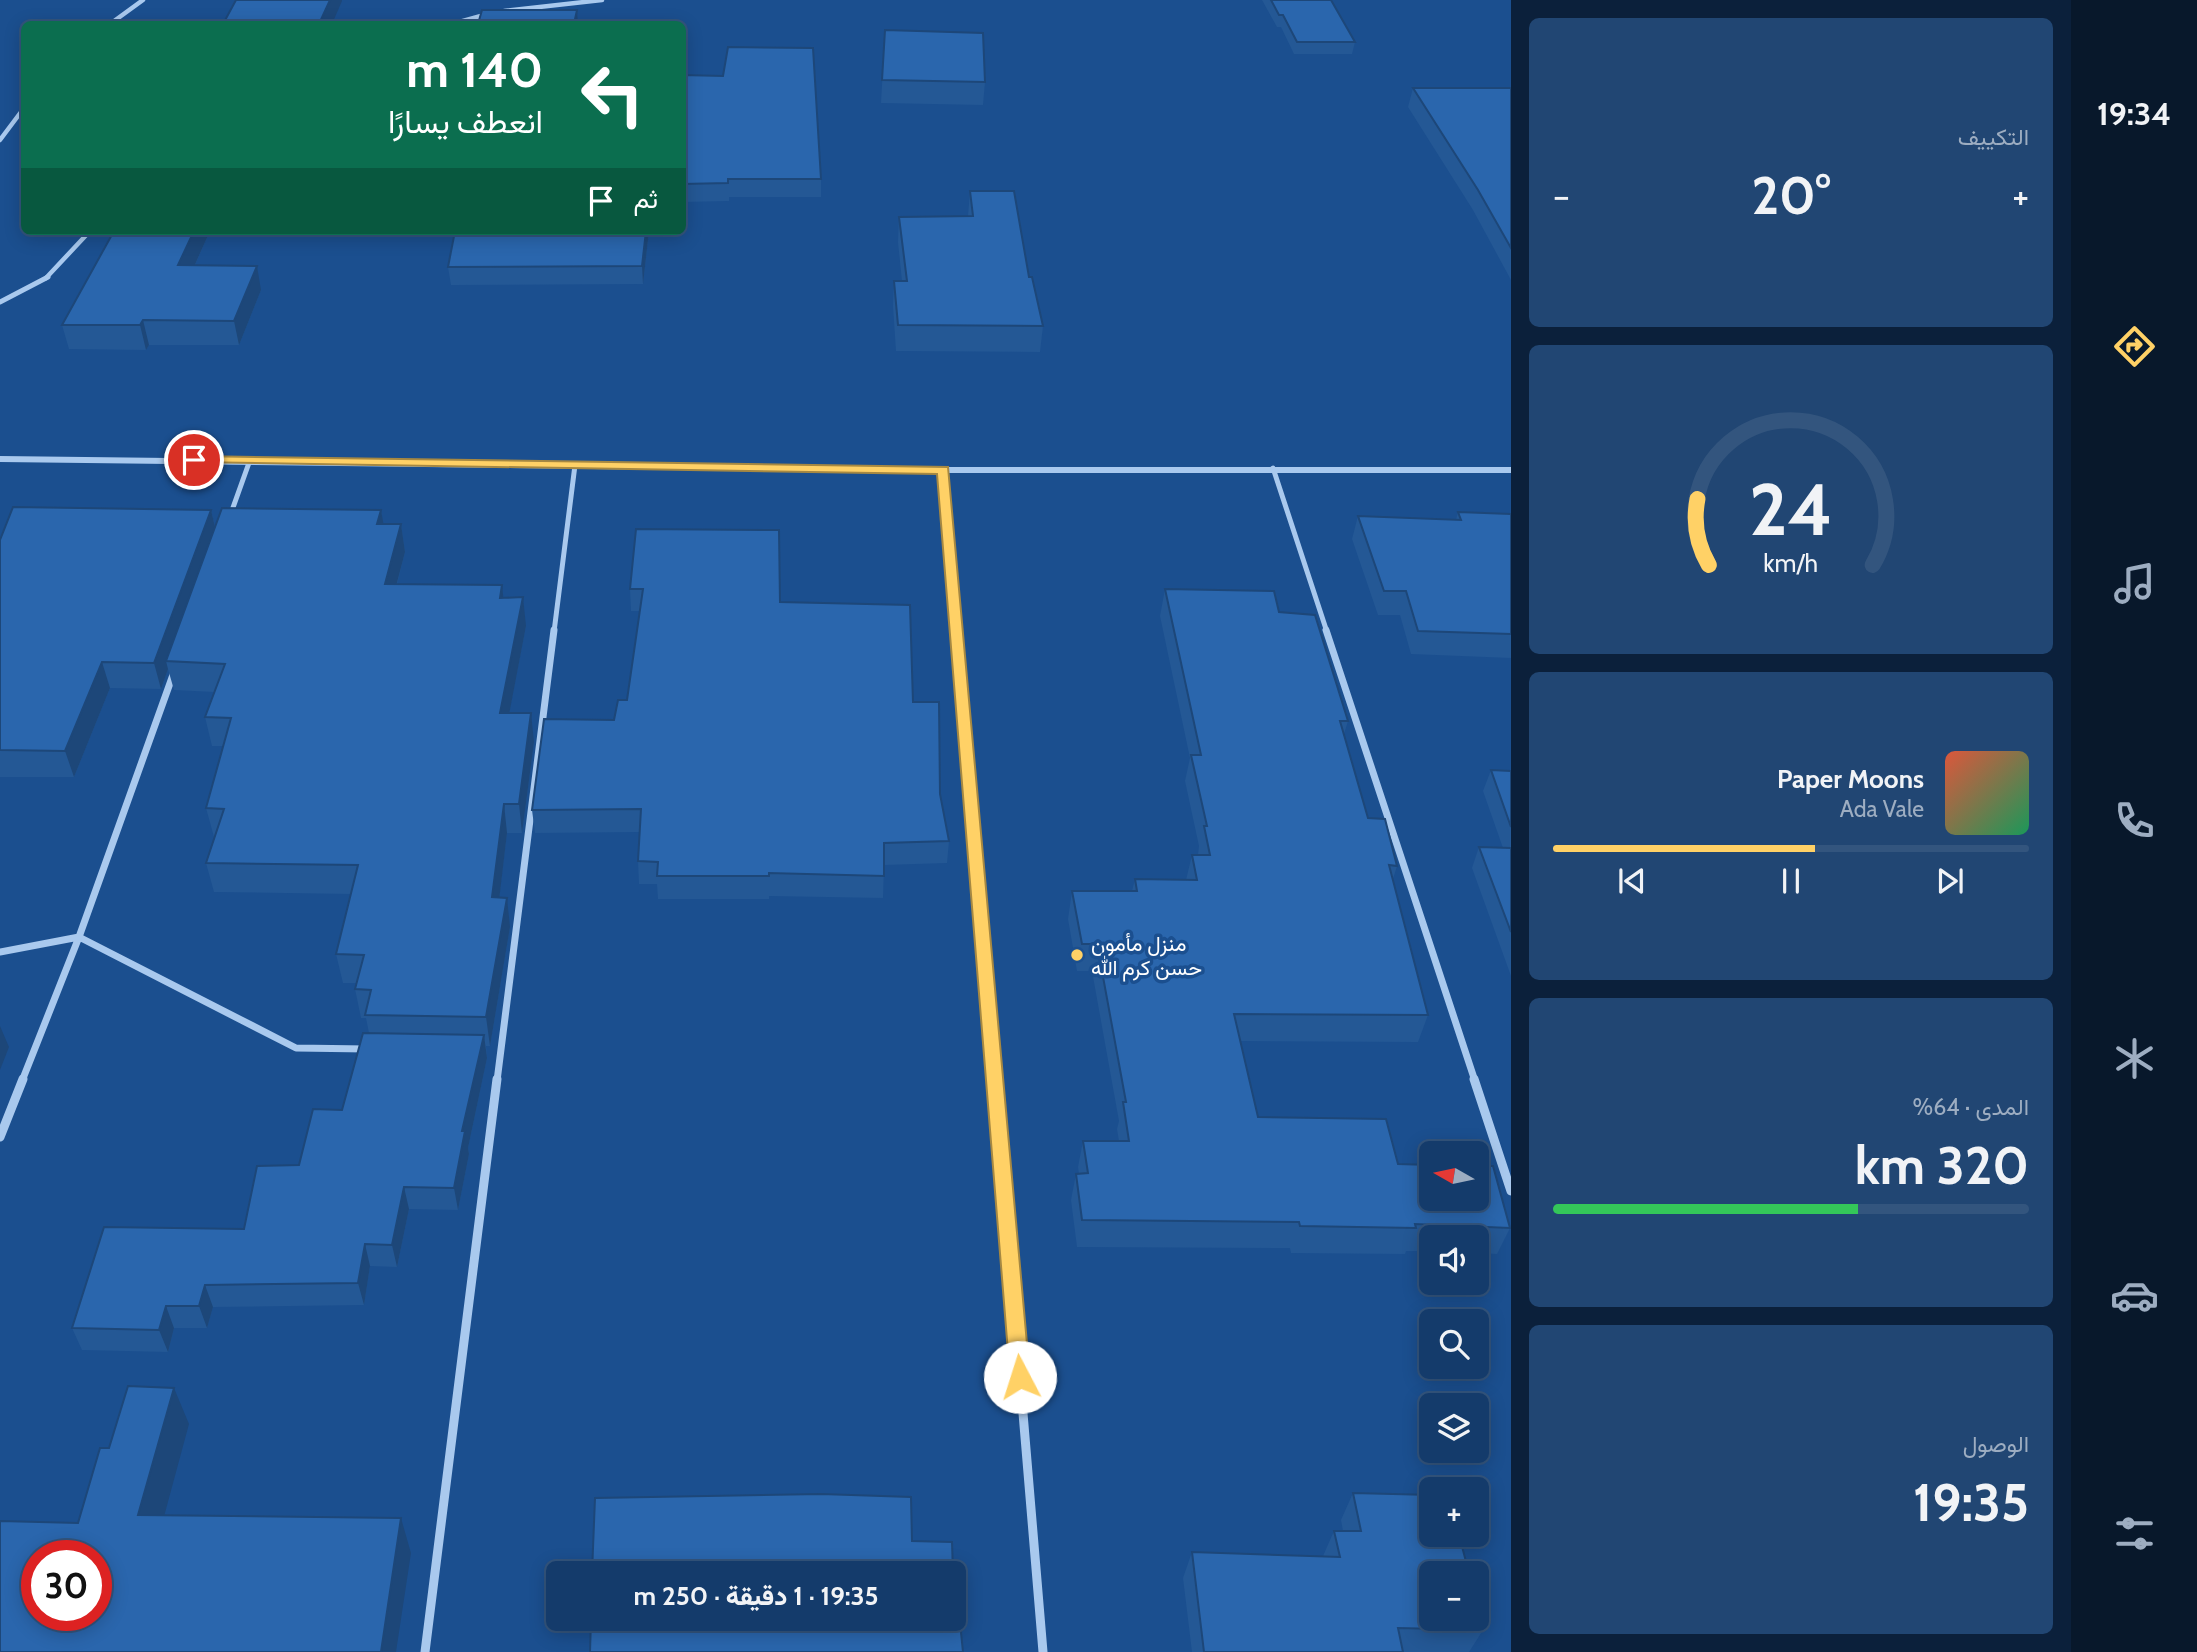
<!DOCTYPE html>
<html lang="ar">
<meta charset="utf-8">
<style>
body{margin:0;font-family:Cabin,Vazirmatn,sans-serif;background:#214673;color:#f1f3f6;direction:rtl;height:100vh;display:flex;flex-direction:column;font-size:26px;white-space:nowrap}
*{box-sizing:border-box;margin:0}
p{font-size:23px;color:#9dadc1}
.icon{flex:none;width:38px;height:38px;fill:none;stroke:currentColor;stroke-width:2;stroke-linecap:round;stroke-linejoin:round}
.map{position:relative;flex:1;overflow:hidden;direction:ltr}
.drawer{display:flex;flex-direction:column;gap:18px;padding:18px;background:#0b203b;width:560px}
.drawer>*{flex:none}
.hud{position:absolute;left:21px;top:21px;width:665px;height:214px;border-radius:10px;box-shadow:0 4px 18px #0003,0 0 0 2px #33557e;direction:rtl;background:#0b6e4f;color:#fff;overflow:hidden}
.needle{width:46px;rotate:279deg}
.controls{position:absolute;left:1419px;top:1141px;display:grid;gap:14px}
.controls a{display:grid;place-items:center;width:70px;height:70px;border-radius:10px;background:#143b6b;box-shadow:0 4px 18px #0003,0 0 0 2px #33557e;font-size:35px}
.speed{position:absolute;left:21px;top:1540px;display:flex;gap:14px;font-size:35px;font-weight:700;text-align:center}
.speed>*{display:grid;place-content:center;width:91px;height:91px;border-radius:50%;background:#143b6b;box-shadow:0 4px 18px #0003,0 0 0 2px #33557e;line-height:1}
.speed .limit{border:10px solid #d22;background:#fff;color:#111}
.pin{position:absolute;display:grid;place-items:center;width:60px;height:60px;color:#fff;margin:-30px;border:4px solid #fff;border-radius:50%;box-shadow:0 2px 7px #0007}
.me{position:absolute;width:77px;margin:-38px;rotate:355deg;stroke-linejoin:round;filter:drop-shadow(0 0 5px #0008)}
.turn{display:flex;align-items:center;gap:24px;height:147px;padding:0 28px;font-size:32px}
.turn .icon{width:91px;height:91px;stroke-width:2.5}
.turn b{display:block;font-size:49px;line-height:60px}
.then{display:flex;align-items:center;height:66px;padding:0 28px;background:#0003;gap:14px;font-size:26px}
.big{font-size:52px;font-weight:800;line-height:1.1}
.drawer .card{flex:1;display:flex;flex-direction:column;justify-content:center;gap:10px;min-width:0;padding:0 24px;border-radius:10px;background:#214673}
.drawer .dial{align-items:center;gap:0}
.dial svg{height:182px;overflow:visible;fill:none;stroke:#33557e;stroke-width:7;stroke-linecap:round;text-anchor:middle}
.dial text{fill:#f1f3f6;stroke:none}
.song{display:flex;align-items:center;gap:21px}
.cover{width:84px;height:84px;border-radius:10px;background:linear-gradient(135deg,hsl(10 70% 55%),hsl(150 70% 35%))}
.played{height:7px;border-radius:4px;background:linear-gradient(90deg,#ffd166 55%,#33557e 55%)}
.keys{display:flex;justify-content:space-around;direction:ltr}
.heat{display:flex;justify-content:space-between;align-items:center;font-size:38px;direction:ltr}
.charge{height:10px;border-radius:5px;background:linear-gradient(90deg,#34c759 64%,#33557e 0)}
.trip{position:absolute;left:546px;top:1561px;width:420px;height:70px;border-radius:10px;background:#143b6b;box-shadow:0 4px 18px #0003,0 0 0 2px #33557e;font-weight:800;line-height:70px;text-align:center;direction:rtl}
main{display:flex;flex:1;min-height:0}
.tabs{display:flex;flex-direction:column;width:126px;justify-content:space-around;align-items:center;background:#08182b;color:#9dadc1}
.tabs .icon{width:49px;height:49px}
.tabs .current{color:#ffd166}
.tabs b{font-size:32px;color:#f1f3f6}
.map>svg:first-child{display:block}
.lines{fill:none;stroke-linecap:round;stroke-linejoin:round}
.minor-far3{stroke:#a9c9ee;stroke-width:4.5}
.minor-far2{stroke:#a9c9ee;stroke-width:5}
.minor-far1{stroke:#a9c9ee;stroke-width:7}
.minor{stroke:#a9c9ee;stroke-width:9}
.tertiary{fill:#a9c9ee;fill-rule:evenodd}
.wall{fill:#245895}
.shaded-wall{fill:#1d4779}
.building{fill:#2a66ad;stroke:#1d4779;stroke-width:2;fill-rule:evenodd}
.route{fill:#ffd166;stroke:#a68842;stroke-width:2}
.poi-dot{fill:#ffd166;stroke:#1b4f8f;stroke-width:2.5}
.labels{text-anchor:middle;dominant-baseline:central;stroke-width:7;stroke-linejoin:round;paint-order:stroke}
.poi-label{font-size:21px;fill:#fff;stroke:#1b4f8f;text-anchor:start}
</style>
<main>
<nav class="tabs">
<b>19:34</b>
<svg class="icon current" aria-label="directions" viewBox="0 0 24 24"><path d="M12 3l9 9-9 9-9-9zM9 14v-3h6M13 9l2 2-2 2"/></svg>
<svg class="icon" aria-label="music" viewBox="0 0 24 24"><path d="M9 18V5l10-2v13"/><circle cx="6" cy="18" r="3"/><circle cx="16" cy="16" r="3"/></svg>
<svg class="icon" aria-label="phone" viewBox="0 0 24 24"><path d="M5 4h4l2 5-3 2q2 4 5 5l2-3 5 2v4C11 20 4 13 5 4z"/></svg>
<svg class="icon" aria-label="climate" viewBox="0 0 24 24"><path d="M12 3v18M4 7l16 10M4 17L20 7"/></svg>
<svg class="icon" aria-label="car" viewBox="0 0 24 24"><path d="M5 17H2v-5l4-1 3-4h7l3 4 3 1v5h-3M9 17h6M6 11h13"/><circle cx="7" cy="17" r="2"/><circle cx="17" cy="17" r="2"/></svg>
<svg class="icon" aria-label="filters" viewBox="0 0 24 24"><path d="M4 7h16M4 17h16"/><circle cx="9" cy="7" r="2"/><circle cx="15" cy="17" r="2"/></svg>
</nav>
<section class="drawer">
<div class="card"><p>التكييف</p>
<div class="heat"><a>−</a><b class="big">20°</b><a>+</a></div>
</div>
<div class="card dial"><svg viewBox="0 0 100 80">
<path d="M14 69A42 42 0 1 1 86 69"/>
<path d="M14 69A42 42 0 0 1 9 40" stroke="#ffd166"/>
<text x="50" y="56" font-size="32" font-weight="700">24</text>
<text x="50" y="72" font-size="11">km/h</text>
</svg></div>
<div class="card">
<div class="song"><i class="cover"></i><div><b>Paper Moons</b><p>Ada Vale</p></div></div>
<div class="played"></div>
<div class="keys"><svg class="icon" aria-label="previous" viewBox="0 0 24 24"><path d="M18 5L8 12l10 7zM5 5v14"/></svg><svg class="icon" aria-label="pause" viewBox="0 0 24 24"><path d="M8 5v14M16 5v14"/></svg><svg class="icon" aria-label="next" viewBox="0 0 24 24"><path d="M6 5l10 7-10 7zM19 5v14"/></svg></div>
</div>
<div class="card"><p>المدى · 64%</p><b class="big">320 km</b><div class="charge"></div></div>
<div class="card"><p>الوصول</p><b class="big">19:35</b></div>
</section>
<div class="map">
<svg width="1511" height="1652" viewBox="0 0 1511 1652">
<rect width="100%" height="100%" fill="#1b4f8f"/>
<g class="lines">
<path class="minor-far3" d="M 504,11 L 602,0
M 110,24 L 143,0
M 452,24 L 488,14
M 0,140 L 24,108
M 46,278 L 90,231"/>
<path class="minor-far2" d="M 0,302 L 48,277
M 1273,468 L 1327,632
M 943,470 L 957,632
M 230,516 L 250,460
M 554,632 L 575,465"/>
<path class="minor-far1" d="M 957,630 L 995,1081
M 1326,630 L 1475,1081
M 0,952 L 79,937 L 296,1048 L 367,1049
M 22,1081 L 79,937 L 174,672
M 497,1081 L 554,630"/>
<path class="minor" d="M 995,1079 L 1043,1652
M 1474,1079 L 1511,1191
M 0,1137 L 23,1079
M 425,1652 L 497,1079"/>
<path class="tertiary" d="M 0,456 L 943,467 L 1511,467 L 1511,473 L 943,473 L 0,462 Z"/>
</g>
<path class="wall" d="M 1262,0 L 1331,0 L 1355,42 L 1352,54 L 1294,54 L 1281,27 L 1277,27 Z
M 885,30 L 985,82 L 983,105 L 881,103 Z
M 682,75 L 821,179 L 821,197 L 729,197 L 729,201 L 682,202 Z
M 1413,88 L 1511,88 L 1511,280 L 1473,210 L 1408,107 Z
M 970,191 L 1029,277 L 1043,326 L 1040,352 L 896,351 L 893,306 L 894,281 L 902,281 L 898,242 L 899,217 L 968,216 Z
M 114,231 L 210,231 L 195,265 L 261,290 L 239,345 L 149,345 L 146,350 L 69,349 L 62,325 Z
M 649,231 L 643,284 L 451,285 L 448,267 Z
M 211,510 L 215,527 L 381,510 L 383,524 L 401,524 L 405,552 L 397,584 L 503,598 L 526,626 L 509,713 L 534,742 L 522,833 L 507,833 L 499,898 L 510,927 L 490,1046 L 486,1046 L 487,1058 L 468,1148 L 469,1154 L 458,1210 L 409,1209 L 397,1267 L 370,1266 L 364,1305 L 213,1307 L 207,1328 L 174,1328 L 168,1352 L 82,1350 L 72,1328 L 244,1229 L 299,1165 L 342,1110 L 369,1033 L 366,1018 L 361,1018 L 355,989 L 356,983 L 343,983 L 336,954 L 351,894 L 214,892 L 206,863 L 214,837 L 206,808 L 223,746 L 212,746 L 205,717 L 214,692 L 174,690 L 168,669 L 161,689 L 110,688 L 74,777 L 0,777 L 0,540 Z
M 1458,512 L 1511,514 L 1511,658 L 1411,654 L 1400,615 L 1378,615 L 1352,539 L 1358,516 L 1456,520 Z
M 636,529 L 780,602 L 913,702 L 940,794 L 949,841 L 947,863 L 884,865 L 883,898 L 769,896 L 769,899 L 658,899 L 657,884 L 639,884 L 638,861 L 640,832 L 535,833 L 532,810 L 614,720 L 627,700 L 640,611 L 631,611 L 630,589 Z
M 1165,589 L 1279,612 L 1348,721 L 1344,734 L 1368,818 L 1397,866 L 1393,879 L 1428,1015 L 1418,1042 L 1240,1041 L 1258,1117 L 1398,1164 L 1510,1228 L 1497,1254 L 1477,1253 L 1477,1237 L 1432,1237 L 1432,1251 L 1406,1251 L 1405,1254 L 1291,1253 L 1290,1248 L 1077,1247 L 1071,1200 L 1076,1174 L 1079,1174 L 1078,1167 L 1083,1141 L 1119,1141 L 1117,1129 L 1119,1121 L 1092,971 L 1077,971 L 1068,919 L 1072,891 L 1132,891 L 1135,879 L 1186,880 L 1192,855 L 1198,855 L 1199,846 L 1185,781 L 1190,758 L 1160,616 Z
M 1491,770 L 1511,771 L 1511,976 L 1472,868 L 1479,847 L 1503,848 L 1483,791 Z
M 1353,1493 L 1483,1630 L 1469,1652 L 1192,1652 L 1183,1578 L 1192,1552 L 1323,1556 L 1334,1531 L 1343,1531 L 1341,1520 Z"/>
<path class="shaded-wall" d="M 330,0 L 342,0 L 342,1 L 332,24 L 319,24 Z
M 577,10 L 578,24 L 574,24 Z
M 194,231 L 210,231 L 184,289 L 178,265 Z
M 646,231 L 649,231 L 643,284 L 642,266 Z
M 257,266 L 261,290 L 239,345 L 234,321 Z
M 143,320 L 149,345 L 146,350 L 140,325 Z
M 211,510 L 217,536 L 166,661 L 168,669 L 161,689 L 154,663 Z
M 381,510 L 386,538 L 377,524 Z
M 401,524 L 405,552 L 389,613 L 385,584 Z
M 502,585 L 505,613 L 500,598 Z
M 523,597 L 526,626 L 504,741 L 500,713 Z
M 102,662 L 110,688 L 74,777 L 65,751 Z
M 531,713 L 534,742 L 522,833 L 519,804 Z
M 504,804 L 507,833 L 496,926 L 492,897 Z
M 507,898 L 510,927 L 490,1046 L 486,1017 Z
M 0,1026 L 9,1047 L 0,1070 Z
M 484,1035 L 487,1058 L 468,1148 L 469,1154 L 458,1210 L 454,1188 L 462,1131 Z
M 404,1187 L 409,1209 L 397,1267 L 392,1245 Z
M 365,1244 L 370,1266 L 364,1305 L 358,1283 Z
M 205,1285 L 213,1307 L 207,1328 L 199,1306 Z
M 166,1306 L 174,1328 L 168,1352 L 159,1330 Z
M 174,1388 L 189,1424 L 155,1550 L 138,1515 Z
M 401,1518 L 411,1553 L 396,1652 L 381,1652 Z"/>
<path class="building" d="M 236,0 L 330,0 L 319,24 L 223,24 Z
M 1271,0 L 1331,0 L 1355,42 L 1297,42 L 1283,15 L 1279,15 Z
M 482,10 L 577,10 L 574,24 L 478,24 Z
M 885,30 L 983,33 L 985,82 L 882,80 Z
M 728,47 L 813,48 L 821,179 L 728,179 L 728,183 L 682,184 L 682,75 L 723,76 Z
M 1413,88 L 1511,88 L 1511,248 L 1478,190 Z
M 970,191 L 1014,191 L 1029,277 L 1032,277 L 1043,326 L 898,325 L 894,281 L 907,281 L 899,217 L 973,216 Z
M 114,231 L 194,231 L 178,265 L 257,266 L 234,321 L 143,320 L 140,325 L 62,325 Z
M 455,231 L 646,231 L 642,266 L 448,267 Z
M 13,507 L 211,510 L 154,663 L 102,662 L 65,751 L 0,750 L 0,540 Z
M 222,508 L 381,510 L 377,524 L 401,524 L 385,584 L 502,585 L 500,598 L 523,597 L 500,713 L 531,713 L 519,804 L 504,804 L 492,897 L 507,898 L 486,1017 L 365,1015 L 371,990 L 355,989 L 364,955 L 336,954 L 358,865 L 206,863 L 224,809 L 206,808 L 231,718 L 205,717 L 225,664 L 166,661 Z
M 1458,512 L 1511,514 L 1511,634 L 1418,631 L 1406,591 L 1384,591 L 1358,516 L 1461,520 Z
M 636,529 L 779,530 L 780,602 L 910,605 L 913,702 L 939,702 L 940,794 L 949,841 L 884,843 L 884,876 L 769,873 L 769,876 L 657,876 L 658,862 L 638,861 L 641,809 L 532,810 L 544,719 L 614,720 L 618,700 L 627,700 L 643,589 L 630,589 Z
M 1165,589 L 1274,591 L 1279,612 L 1315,615 L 1348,721 L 1340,721 L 1368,818 L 1385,819 L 1397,866 L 1389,865 L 1428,1015 L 1234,1014 L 1258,1117 L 1386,1119 L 1398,1164 L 1432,1165 L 1432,1199 L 1477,1199 L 1477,1166 L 1493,1166 L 1510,1228 L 1415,1224 L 1416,1228 L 1300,1226 L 1299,1222 L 1082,1220 L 1076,1174 L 1088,1173 L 1083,1141 L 1129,1141 L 1123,1102 L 1126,1102 L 1097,944 L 1082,944 L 1072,891 L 1137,891 L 1135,879 L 1197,880 L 1192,855 L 1210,855 L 1204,826 L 1207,826 L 1191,755 L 1201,755 Z
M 1491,770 L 1511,771 L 1511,827 Z
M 1479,847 L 1511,848 L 1511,932 Z
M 363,1033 L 484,1035 L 462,1131 L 465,1131 L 454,1188 L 404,1187 L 392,1245 L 365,1244 L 358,1283 L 205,1285 L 199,1306 L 166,1306 L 159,1330 L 72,1328 L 104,1227 L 244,1229 L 257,1166 L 299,1165 L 313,1109 L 342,1110 Z
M 128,1386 L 174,1388 L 138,1515 L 401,1518 L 381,1652 L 0,1652 L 0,1521 L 78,1523 L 100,1448 L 109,1448 ZM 37,1556 L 96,1556 L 96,1615 L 37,1615 Z
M 1353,1493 L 1432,1495 L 1432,1535 L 1459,1535 L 1469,1573 L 1432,1573 L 1432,1619 L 1477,1619 L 1477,1606 L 1483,1630 L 1398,1628 L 1403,1652 L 1204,1652 L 1192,1552 L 1340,1557 L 1334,1531 L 1361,1531 Z
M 821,1494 L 911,1497 L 912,1541 L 952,1542 L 953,1573 L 592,1573 L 595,1498 Z
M 954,1583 L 955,1613 L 959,1613 L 963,1652 L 590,1652 L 591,1619 L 954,1619 Z"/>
<path class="route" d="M 194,456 L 948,467 L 1030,1377 L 1027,1384 L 1020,1386 L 1013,1384 L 1010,1377 L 937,474 L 190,462 L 188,460 Z"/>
<circle class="poi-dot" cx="1077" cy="955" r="7"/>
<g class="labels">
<g class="poi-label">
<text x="1091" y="943">منزل مأمون<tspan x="1091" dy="24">حسن كرم الله</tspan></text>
</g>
</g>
</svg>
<div class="controls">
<a><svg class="needle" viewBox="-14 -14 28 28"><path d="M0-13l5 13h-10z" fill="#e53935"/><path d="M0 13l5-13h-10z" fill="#9dadc1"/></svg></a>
<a><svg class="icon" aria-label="sound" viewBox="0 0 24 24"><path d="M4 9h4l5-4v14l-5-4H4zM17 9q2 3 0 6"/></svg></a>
<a><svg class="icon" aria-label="search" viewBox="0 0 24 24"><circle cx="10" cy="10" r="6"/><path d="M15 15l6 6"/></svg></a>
<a><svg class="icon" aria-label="layers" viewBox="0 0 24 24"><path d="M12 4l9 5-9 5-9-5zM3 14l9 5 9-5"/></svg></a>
<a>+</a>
<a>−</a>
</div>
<div class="speed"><div class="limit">30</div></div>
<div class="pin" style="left:194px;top:460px;background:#d93025"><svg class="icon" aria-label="arrive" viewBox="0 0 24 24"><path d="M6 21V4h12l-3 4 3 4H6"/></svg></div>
<svg class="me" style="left:1020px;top:1377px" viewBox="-20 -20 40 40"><circle r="19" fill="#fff"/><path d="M0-13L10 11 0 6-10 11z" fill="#ffd166"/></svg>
<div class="trip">19:35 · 1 دقيقة · 250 m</div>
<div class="hud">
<div class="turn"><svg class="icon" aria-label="left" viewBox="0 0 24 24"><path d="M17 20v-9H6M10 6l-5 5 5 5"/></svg><div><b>140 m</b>انعطف يسارًا</div></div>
<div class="then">ثم<svg class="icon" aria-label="arrive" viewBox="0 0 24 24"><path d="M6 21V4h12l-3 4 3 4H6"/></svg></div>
</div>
</div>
</main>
